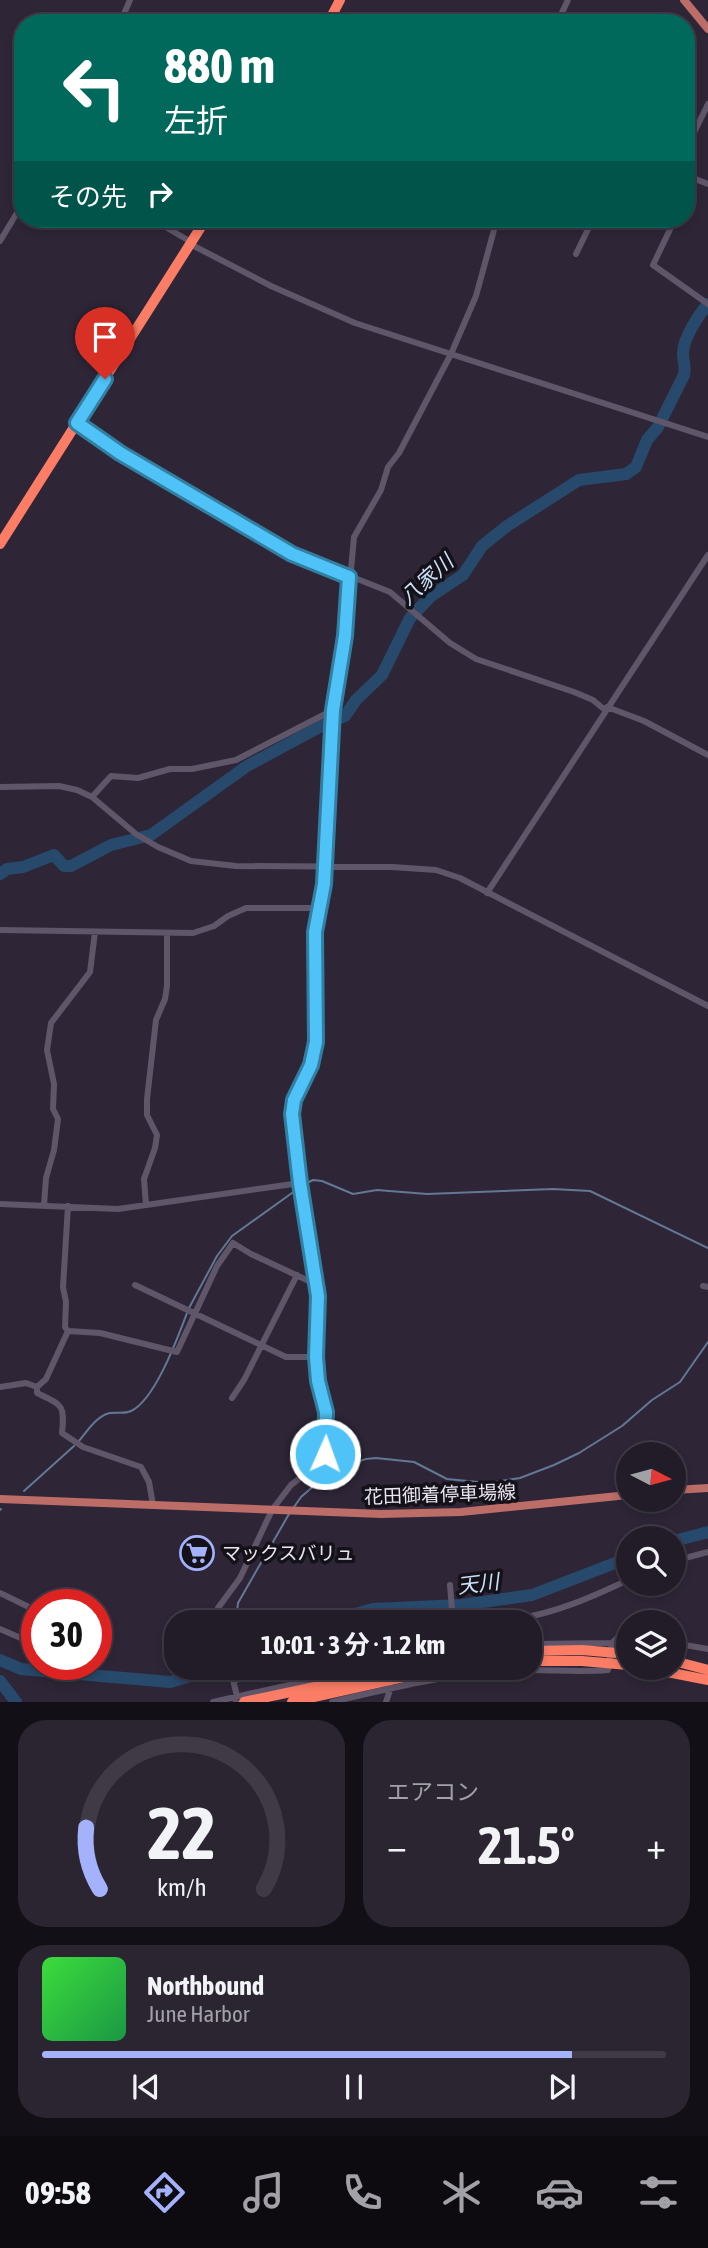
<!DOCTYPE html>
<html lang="ja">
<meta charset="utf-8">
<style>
body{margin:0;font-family:"Asap Condensed","Noto Sans JP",sans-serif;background:#2a2531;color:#f1f3f6;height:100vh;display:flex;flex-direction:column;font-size:26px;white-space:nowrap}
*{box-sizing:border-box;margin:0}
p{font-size:23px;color:#a2a1a8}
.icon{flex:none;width:38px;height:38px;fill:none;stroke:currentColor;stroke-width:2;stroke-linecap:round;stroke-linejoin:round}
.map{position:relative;height:1702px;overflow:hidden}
.sheet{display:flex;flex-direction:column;gap:18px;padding:18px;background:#130f17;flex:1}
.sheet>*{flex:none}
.guide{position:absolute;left:14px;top:14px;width:681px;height:214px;border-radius:28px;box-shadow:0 4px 10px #0003,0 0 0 2px #3f3a46;background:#00695c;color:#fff;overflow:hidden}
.needle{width:46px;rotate:96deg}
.fabs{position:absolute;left:616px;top:1442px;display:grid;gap:14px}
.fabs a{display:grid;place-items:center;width:70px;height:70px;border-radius:50%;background:#221c29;box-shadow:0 4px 10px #0003,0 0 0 2px #3f3a46;font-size:35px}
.speed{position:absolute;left:21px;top:1589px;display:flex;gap:14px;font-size:35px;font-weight:700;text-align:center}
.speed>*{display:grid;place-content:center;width:91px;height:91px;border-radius:50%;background:#221c29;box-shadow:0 4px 10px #0003,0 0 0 2px #3f3a46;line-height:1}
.speed .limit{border:10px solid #d22;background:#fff;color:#111}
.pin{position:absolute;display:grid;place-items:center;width:60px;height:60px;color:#fff;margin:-72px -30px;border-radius:50% 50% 50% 0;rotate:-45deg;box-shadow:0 0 7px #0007}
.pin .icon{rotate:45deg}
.me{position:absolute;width:77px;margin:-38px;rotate:2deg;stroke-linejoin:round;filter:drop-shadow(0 0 5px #0008)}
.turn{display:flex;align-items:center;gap:24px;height:147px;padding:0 35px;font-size:32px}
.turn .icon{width:91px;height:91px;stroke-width:2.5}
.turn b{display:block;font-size:49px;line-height:60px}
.then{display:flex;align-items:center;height:66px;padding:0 35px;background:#0003;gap:14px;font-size:26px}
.big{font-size:52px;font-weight:700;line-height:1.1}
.sheet .tile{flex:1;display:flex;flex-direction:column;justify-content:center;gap:10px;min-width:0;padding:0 24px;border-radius:28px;background:#2a2531}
.sheet .dial{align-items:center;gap:0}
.dial svg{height:182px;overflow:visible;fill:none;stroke:#3f3a46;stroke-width:7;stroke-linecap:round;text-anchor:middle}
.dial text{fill:#f1f3f6;stroke:none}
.song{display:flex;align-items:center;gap:21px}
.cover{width:84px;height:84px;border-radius:10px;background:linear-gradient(135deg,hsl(120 70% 55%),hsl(140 70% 35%))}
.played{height:7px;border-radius:4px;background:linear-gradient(90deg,#a4b2fc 85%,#3f3a46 85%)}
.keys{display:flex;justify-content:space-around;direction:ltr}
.heat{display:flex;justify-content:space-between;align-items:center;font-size:38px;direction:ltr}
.sheet .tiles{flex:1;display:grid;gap:18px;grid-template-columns:1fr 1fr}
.tile:last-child{grid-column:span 2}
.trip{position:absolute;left:164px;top:1610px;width:378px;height:70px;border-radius:28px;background:#221c29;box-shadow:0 4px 10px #0003,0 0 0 2px #3f3a46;font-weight:700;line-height:70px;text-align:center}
.menu{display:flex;height:112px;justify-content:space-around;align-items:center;background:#0e0b10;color:#a2a1a8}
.menu .icon{width:49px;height:49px}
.menu .current{color:#a4b2fc}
.menu b{font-size:32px;color:#f1f3f6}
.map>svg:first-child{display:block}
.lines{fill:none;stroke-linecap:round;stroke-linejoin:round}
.stream{stroke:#627894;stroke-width:2}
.river{stroke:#27496c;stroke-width:12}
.minor{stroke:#60566a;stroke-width:6}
.major{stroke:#bd6d68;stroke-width:8}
.highway{stroke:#fb7d66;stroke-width:10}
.route-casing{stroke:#337fa1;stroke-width:18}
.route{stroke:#4fc3f7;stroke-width:12}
.labels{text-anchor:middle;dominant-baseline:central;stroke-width:7;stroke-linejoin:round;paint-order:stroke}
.street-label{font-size:19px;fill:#eae5f1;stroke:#151119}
.poi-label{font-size:19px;fill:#eae5f1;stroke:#151119;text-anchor:start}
.water-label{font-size:21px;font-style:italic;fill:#cbe0f9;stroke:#151119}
</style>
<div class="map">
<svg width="708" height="1702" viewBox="0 0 708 1702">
<rect width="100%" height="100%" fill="#2e2637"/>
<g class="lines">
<path class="stream" d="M 303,1185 L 313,1180 L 322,1181 L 353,1194 L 377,1190 L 427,1194 L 553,1189 L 590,1191 L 708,1248
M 189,1308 L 217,1256 L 232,1236 L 299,1188
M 78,1442 C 87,1432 96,1416 110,1413 C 117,1412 125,1414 131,1411 C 155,1400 178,1337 187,1313
M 24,1491 L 74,1446
M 294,1507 L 301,1497 L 332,1470 L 366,1459 L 376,1458 L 414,1462 L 447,1479 L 488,1483 L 520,1478 L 554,1465 L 579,1453 L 622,1426 L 652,1400 L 680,1382 L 708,1342
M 0,1510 L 1,1509
M 236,1622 L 238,1603 L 289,1514"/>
<path class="river" d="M 0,874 L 7,869 L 23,867 L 54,855 L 64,866 L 71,866 L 111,845 L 151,835 L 247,766 L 325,724 L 345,716 L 356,700 L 382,675 L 410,618 L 431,596 L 463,575 L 482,546 L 507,526 L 579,480 L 626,474 L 636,467 L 647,440 L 658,427 L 684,375 C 686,367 683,362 683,353 C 683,339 699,314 708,304
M 674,1541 L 708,1532
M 326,1622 L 373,1609 L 461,1605 L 532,1595 L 628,1558
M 0,1660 L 21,1669 L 170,1682 L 218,1668
M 0,1681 L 16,1702"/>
<path class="minor" d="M 120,23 L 130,0
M 557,23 L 568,0
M 686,149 L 708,104
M 686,174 L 690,177 L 686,188
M 690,177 L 708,184
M 152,219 L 191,242
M 675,219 L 653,265 L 708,304
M 0,241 L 23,203
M 190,244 L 271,286 L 355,323 L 708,437
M 576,254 L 593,219
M 77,423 L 120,453 L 292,553 L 390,592 L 450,643 L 476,659 L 574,692 L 593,700 L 605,710
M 607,707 L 644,721 L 708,755
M 0,787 L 59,786 L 77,790 L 92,797 L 136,834 L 158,847 L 191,861 L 236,866 L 392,867 L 436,870 L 460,878 L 708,1006
M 92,797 L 111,776 L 138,778 L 170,769 L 192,769 L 236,760 L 333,710
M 487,893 L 708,555
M 0,930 L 193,933 L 214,926 L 228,916 L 246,908 L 319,908
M 0,1204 L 118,1209 L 300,1183
M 44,1205 L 46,1178 L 54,1150 L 58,1119 L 53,1109 L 54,1084 L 47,1050 L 51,1023 L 90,972 L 95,932
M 146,1205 L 144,1179 L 155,1148 L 157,1135 L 147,1115 L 147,1099 L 156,1020 L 165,999 L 167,986 L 167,934
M 135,1285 L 286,1357 L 316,1357
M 703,1286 L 708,1287
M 68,1331 L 100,1333 L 177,1352 L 217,1266 L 233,1243 L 251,1254 L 311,1282 L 316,1282
M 0,1387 L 26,1383 L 37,1387 L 37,1393 C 62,1405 65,1404 62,1433 L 83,1447 L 141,1467 L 149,1482 L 153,1505
M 37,1387 L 46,1379 L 68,1331 L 65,1327 L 66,1302 L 63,1287 L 68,1206
M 232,1398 L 244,1380 L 297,1275
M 674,1561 L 708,1552
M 450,1585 L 453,1622
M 0,1593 L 37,1611
M 217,1622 L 218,1608 L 240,1578 L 272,1510 L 291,1485 L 317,1465 L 325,1454 L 326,1412 L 318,1381 L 316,1357 L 318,1296 L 300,1183 L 292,1113 L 294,1100 L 311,1065 L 316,1042 L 315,932 L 324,884 L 333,710 L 345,636 L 354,537 L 381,490 L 388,467 L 399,453 L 451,354 L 476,296 L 497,219
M 462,1622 C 479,1621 498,1622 516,1619 C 556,1613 592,1597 628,1580
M 0,1629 L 37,1645
M 674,1643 L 708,1649
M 530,1644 L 612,1643
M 230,1668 L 237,1696 L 236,1702
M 234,1681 L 266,1668
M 213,1702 L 366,1668
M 332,1702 C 387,1689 444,1675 501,1671 C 537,1668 572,1673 608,1670 L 612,1643 L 620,1635 L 628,1635
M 386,1702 L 391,1687"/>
<path class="major" d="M 684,0 L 708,29
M 674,1490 L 708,1488
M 0,1499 L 381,1514 L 461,1512 L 628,1495"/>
<path class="highway" d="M 328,23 L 340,0
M 0,544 L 206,219
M 530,1651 L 582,1650 L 628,1654
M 530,1661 L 582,1661 L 628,1665
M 674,1661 L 708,1670
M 647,1668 L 708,1680
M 244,1702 L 404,1668
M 292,1702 L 408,1676 L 460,1668"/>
</g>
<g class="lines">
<g class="route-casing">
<path id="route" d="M 105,379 L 77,423 L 120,453 L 292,554 L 349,577 L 345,636 L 333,710 L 324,884 L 315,932 L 316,1042 L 311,1065 L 294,1100 L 292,1114 L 300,1183 L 318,1296 L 316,1357 L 318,1381 L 326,1412 L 325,1454"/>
</g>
<use href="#route" class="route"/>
</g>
<defs>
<g id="supermarket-ring" transform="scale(1.75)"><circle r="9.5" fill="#151119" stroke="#a4b2fc" stroke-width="1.5"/><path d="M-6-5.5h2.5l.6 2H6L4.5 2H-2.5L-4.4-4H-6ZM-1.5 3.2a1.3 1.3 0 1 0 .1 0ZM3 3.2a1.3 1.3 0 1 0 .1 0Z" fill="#a4b2fc"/></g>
</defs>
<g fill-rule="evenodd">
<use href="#supermarket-ring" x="197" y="1553"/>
</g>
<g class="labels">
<g class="street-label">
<text transform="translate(440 1494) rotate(-2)">花田御着停車場線</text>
</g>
<g class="poi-label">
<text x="222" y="1553">マックスバリュ</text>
</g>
<g class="water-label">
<text transform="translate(426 579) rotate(-42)">八家川</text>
<text transform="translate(478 1583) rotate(-7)">天川</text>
</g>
</g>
</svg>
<div class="fabs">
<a><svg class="needle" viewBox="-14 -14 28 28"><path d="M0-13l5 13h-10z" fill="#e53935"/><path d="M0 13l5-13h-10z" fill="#a2a1a8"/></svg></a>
<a><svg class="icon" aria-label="search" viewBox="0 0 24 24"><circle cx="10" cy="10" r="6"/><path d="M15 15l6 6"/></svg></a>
<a><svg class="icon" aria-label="layers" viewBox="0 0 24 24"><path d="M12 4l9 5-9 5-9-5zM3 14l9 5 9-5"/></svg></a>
</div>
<div class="speed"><div class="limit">30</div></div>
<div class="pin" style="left:105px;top:379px;background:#d93025"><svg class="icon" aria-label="arrive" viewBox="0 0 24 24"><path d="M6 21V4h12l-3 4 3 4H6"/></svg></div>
<svg class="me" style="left:325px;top:1454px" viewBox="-20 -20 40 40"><circle r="17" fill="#4fc3f7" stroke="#fff" stroke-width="3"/><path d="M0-11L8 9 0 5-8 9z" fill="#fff"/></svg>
<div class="trip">10:01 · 3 分 · 1.2 km</div>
<div class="guide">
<div class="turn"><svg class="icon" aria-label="left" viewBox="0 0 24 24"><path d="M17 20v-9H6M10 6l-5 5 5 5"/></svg><div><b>880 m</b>左折</div></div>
<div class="then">その先<svg class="icon" aria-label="right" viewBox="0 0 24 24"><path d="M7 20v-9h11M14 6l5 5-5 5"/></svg></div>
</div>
</div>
<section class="sheet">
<div class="tiles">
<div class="tile dial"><svg viewBox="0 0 100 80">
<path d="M14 69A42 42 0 1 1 86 69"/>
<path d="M14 69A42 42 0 0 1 8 42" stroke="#a4b2fc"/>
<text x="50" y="56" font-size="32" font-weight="700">22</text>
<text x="50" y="72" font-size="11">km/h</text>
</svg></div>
<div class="tile"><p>エアコン</p>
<div class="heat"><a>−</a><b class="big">21.5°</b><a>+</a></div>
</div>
<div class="tile">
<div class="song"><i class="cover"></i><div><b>Northbound</b><p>June Harbor</p></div></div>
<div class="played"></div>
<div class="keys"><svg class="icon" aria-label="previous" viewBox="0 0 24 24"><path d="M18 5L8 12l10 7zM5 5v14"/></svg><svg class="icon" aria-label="pause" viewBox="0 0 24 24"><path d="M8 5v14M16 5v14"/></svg><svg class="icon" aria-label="next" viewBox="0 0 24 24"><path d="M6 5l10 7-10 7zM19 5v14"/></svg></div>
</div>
</div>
</section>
<nav class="menu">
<b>09:58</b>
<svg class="icon current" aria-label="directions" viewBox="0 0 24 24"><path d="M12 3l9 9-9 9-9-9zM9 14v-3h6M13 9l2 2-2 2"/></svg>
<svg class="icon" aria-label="music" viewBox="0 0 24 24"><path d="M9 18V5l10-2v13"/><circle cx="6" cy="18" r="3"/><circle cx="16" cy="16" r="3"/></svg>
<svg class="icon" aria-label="phone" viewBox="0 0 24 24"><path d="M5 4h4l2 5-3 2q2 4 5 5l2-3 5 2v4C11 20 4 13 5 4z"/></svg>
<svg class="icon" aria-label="climate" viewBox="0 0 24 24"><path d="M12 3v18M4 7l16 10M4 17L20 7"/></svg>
<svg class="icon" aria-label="car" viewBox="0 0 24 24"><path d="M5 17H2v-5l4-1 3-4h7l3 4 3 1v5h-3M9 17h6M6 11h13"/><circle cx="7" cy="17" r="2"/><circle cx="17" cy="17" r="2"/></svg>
<svg class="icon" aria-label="filters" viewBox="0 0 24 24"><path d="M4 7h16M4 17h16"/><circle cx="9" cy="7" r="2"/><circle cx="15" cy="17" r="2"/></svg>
</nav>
